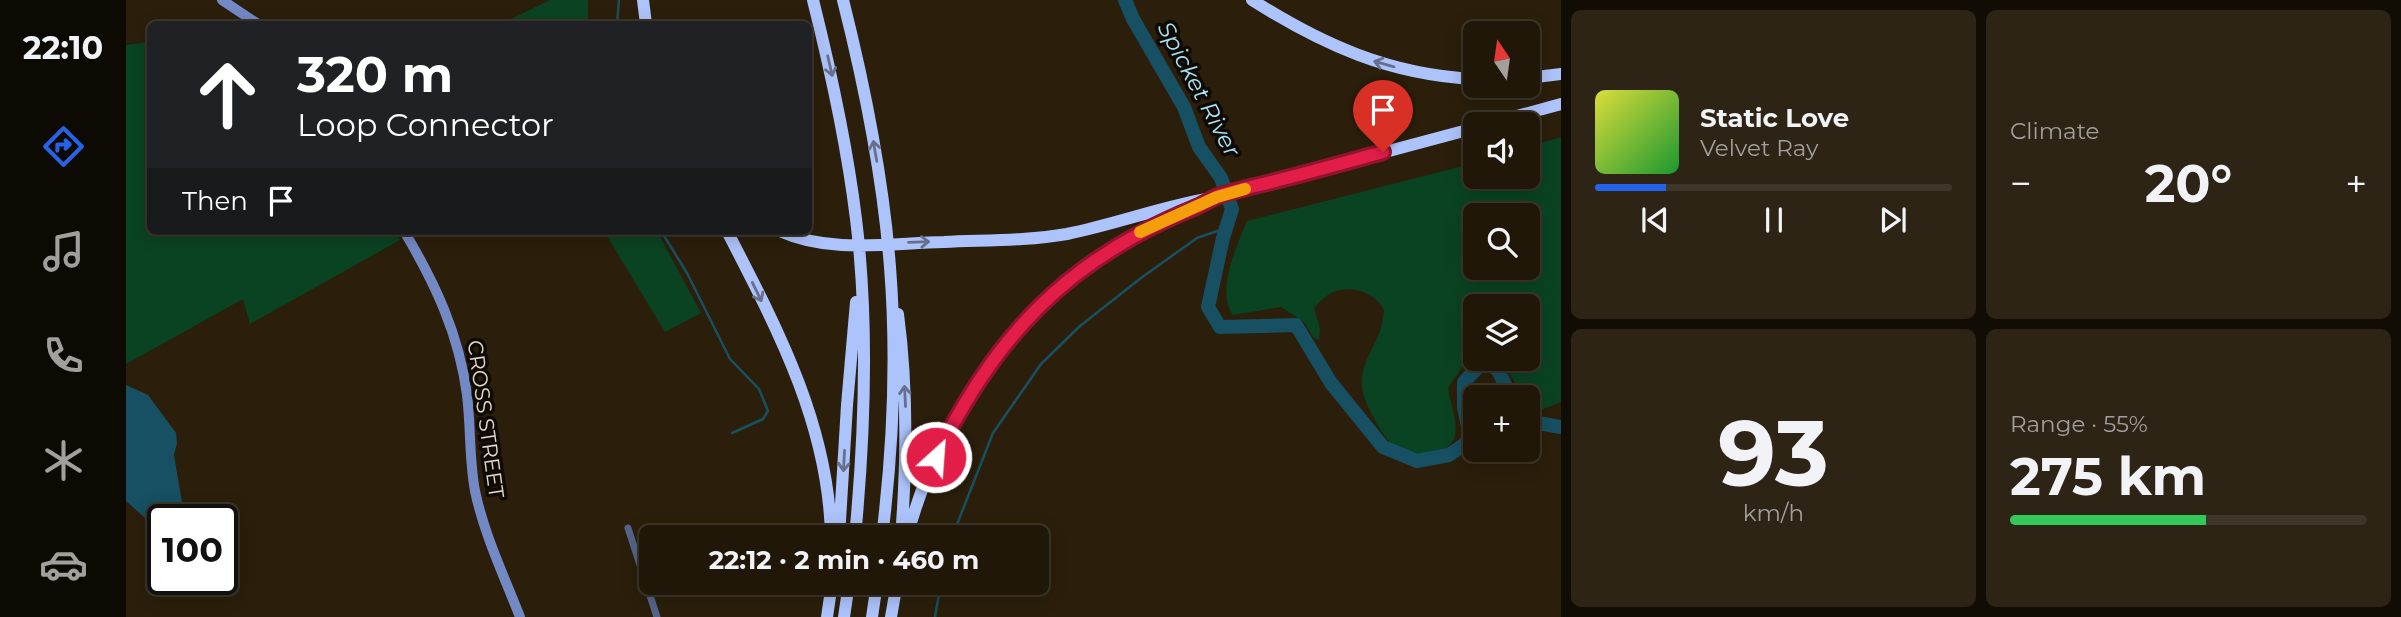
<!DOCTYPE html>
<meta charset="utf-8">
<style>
body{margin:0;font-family:Montserrat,sans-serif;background:#2d2416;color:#f1f3f6;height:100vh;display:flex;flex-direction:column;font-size:26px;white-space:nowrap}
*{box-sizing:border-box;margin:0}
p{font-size:23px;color:#a29f9c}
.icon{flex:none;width:38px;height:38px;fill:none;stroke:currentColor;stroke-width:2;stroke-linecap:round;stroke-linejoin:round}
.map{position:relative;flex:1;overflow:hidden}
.drawer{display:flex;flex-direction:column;gap:10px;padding:10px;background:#120d04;width:840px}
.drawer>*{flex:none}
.banner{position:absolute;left:21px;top:21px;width:665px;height:214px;border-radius:10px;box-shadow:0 4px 18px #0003,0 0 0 2px #3d3629;background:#202124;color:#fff;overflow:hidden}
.needle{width:46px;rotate:347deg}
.tools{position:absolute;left:1337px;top:21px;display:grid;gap:14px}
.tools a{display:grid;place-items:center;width:77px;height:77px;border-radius:10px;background:#201708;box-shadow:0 4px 18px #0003,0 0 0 2px #3d3629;font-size:35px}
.speed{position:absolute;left:21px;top:504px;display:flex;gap:14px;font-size:35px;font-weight:700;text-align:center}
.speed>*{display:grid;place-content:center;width:91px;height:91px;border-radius:50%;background:#201708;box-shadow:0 4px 18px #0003,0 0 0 2px #3d3629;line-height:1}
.speed .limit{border:4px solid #111;border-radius:10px;background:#fff;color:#111}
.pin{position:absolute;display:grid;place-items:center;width:60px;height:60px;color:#fff;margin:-72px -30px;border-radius:50% 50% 50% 0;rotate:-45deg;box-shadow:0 0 7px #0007}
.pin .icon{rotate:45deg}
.me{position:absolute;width:77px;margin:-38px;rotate:26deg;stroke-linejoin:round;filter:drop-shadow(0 0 5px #0008)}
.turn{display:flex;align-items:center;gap:24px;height:147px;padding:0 35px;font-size:32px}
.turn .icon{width:91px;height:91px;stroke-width:2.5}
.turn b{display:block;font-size:49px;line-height:60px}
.then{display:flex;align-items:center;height:66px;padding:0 35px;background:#0003;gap:14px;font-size:26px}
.big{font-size:52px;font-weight:700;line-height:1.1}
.drawer .widget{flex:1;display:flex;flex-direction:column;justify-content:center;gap:10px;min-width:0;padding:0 24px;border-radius:10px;background:#2d2416}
.drawer .dial{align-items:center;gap:0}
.dial b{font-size:91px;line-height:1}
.song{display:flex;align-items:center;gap:21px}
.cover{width:84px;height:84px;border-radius:10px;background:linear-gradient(135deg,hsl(60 70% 55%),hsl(130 70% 35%))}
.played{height:7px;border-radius:4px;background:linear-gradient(90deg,#2563eb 20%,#3d3629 20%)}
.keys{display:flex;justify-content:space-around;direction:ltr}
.heat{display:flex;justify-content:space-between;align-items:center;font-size:38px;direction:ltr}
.charge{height:10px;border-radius:5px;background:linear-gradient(90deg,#34c759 55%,#3d3629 0)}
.drawer .tiles{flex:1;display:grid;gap:10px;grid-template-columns:repeat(2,1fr)}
.trip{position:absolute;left:513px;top:525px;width:410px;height:70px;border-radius:10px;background:#201708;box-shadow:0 4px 18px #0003,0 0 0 2px #3d3629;font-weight:700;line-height:70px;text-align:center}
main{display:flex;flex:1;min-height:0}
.tab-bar{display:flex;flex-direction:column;width:126px;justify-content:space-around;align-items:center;background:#0d0903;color:#a29f9c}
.tab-bar .icon{width:49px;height:49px}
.tab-bar .current{color:#2563eb}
.tab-bar b{font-size:32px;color:#f1f3f6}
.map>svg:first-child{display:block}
.green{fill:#0a4322;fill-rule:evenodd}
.water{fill:#165062}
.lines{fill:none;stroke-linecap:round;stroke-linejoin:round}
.stream{stroke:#165062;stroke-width:2.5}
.river{stroke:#165062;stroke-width:14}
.street{stroke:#55648a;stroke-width:7}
.secondary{stroke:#7389c6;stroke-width:10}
.highway{stroke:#adc3fc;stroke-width:12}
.oneway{stroke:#66708c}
.route-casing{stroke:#92132f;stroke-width:18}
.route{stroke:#e11d48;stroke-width:12}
.slow{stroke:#f59e0b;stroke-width:12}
.labels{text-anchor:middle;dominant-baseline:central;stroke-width:7;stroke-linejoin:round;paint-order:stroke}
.street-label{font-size:21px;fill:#e2d9cd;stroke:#0f0a03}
.water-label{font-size:23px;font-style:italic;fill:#a9e4fa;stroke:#0f0a03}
</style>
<main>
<nav class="tab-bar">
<b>22:10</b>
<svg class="icon current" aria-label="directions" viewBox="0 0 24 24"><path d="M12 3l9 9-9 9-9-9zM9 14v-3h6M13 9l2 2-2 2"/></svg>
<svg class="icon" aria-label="music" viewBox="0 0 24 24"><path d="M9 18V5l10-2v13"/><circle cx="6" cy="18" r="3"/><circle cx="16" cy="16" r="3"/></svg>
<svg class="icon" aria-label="phone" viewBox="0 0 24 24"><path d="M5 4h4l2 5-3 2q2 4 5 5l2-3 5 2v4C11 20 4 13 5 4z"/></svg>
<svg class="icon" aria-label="climate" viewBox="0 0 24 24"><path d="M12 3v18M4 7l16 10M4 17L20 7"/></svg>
<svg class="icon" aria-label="car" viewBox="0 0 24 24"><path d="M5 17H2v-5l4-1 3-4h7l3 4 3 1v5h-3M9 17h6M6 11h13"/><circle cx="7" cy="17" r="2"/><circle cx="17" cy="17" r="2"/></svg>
</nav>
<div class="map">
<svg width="1435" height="617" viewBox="0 0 1435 617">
<rect width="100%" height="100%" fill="#2b1f0b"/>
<path class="green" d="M 424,0 L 462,0 L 462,24 L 375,24 Z
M 24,42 L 24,231 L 268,231 L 274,240 L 124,324 L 117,299 L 0,364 L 0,45 Z
M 1435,137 L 1435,402 L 1415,410 L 1404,405 L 1402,397 L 1398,397 L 1383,373 L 1378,359 L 1402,359 L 1402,306 L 1349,306 L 1349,349 L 1322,388 C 1324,401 1332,422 1329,435 C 1324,458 1284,459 1269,447 C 1257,438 1237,402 1236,387 C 1234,365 1247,350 1254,331 C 1256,325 1257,317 1258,310 C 1249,292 1225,284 1205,293 C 1199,296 1193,303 1188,308 L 1194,329 L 1193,340 L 1188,338 L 1178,322 L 1155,307 L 1107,315 C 1089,292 1112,243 1121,221 L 1349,163 L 1349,177 L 1402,177 L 1402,147 ZM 1402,215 L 1402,268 L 1349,268 L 1349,215 Z
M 478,231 L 531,231 L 575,313 L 539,332 Z"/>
<path class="water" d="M 0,385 L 22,395 L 50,433 L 51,443 L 48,455 L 59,520 L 37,520 L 37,534 L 0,501 Z"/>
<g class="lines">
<path class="stream" d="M 491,24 L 493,0
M 535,231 L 561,273 L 604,359 L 633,389 L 642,411 L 637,419 L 606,433
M 826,537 L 867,433 L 915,364 L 954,326 L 1015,278 L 1071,238 L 1100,228
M 809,617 L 815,583"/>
<path class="river" d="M 999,0 L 1007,19 L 1058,107 L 1073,147 L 1095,178 L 1106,209 L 1097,238 L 1082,307 L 1094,327 L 1170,325 L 1205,383 L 1257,447 L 1291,461 L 1323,455 L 1339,444 L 1344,435 L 1338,408 L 1338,382 L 1358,361 L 1372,370 L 1385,397
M 1402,421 L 1435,427"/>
<path class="street" d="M 502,528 L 531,617"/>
<path class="secondary" d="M 96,0 L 132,24
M 278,231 C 309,283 333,334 341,395 C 345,427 343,459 349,491 C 358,534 378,576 394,617"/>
<path class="highway" d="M 517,0 L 520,24
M 687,0 C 705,72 721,145 730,219 C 743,324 739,432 729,537
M 717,0 C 739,87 757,177 764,267 C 771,356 767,449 756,537
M 1126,0 C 1197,45 1264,75 1349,79
M 1402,78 L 1435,74
M 1362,124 L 1435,104
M 601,231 C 651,328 703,425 705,537
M 654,231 C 704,254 764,243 818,242 C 859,240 900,241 941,234 C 991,224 1040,205 1091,197 L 1349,128
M 772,314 C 782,389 781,462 775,537
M 713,537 L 721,405 L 730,302
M 781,537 C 816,406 902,290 1023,227 C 1039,219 1055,213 1072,207
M 701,617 L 706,583
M 718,617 L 723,583
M 746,617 L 751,583
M 765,617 L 771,583"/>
</g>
<defs><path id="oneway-shaft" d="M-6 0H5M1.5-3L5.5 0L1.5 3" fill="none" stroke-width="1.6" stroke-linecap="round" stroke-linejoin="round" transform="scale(1.75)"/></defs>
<g class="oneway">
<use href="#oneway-shaft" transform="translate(1258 64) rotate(-164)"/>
<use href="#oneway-shaft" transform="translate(704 66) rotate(77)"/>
<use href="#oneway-shaft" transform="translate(749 151) rotate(-100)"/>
<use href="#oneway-shaft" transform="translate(793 242) rotate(-2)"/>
<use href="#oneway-shaft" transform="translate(631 292) rotate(64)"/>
<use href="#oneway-shaft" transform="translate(779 396) rotate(-93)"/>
<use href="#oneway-shaft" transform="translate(718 461) rotate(93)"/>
</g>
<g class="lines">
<g class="route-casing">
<path id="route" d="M 810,457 C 869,336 942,259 1068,208 C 1076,205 1084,199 1092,196 C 1110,190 1130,186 1149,181 C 1185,172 1221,162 1257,152"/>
</g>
<use href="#route" class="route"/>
<path class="slow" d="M 1014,232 L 1091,197 L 1119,189"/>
</g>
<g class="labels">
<g class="street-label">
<text transform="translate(360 419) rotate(82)">CROSS STREET</text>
</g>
<g class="water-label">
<text transform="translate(1073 89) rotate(62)">Spicket River</text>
</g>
</g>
</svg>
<div class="tools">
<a><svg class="needle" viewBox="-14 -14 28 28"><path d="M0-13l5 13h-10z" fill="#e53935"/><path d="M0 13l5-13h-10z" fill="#a29f9c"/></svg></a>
<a><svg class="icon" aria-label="sound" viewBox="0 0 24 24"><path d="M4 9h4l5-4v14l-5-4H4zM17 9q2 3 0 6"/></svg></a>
<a><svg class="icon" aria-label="search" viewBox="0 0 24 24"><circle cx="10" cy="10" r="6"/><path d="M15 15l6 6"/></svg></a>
<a><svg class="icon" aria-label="layers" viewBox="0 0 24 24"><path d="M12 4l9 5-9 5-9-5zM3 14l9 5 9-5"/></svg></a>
<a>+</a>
</div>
<div class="speed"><div class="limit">100</div></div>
<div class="pin" style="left:1257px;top:152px;background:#d93025"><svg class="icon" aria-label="arrive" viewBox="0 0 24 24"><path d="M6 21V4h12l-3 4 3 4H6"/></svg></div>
<svg class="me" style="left:810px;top:457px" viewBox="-20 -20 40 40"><circle r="17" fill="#e11d48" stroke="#fff" stroke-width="3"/><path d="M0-11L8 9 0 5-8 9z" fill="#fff"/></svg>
<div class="trip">22:12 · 2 min · 460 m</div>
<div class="banner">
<div class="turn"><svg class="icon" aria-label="ahead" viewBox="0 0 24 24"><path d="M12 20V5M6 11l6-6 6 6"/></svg><div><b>320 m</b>Loop Connector</div></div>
<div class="then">Then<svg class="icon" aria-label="arrive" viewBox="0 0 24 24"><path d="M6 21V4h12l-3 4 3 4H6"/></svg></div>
</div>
</div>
<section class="drawer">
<div class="tiles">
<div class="widget">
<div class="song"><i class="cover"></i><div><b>Static Love</b><p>Velvet Ray</p></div></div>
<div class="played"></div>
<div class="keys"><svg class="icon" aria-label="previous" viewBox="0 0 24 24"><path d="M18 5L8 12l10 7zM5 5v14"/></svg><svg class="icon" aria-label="pause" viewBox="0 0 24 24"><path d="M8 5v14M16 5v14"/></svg><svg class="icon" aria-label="next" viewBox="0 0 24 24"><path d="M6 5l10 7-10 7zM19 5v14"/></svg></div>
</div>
<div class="widget"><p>Climate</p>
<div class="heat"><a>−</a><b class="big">20°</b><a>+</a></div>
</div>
<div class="widget dial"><b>93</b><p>km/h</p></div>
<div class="widget"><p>Range · 55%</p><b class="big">275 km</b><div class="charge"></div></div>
</div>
</section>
</main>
